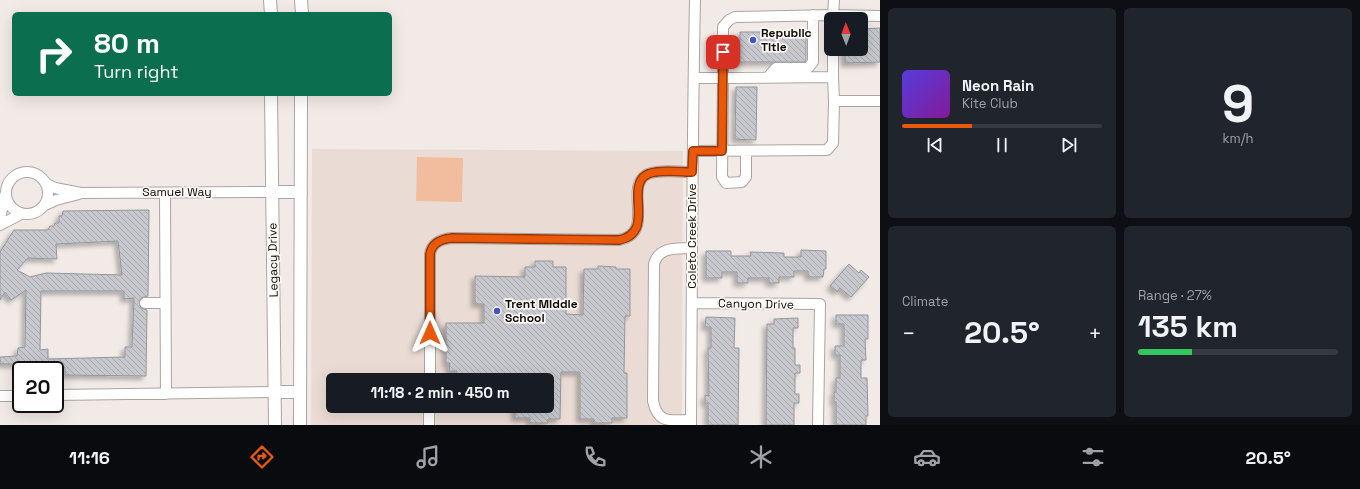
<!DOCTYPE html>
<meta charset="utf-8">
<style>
body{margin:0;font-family:"Space Grotesk",sans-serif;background:#20242c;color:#f1f3f6;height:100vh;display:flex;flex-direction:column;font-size:15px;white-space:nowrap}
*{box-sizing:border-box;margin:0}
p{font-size:13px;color:#9ea1a6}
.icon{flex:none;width:22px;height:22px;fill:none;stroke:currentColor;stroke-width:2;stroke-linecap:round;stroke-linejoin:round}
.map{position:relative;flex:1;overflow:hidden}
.drawer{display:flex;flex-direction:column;gap:8px;padding:8px;background:#0d0f14;width:480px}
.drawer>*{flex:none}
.banner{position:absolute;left:12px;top:12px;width:380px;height:84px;border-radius:6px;box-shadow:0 4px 16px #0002;background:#0b6e4f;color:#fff;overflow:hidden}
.needle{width:26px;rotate:359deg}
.buttons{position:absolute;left:824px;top:12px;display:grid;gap:8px}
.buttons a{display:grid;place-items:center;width:44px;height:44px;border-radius:6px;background:#171b24;box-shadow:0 4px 16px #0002;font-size:20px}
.speed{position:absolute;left:12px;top:361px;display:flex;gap:8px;font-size:20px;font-weight:700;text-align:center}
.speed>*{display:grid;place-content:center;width:52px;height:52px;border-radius:50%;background:#171b24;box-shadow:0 4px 16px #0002;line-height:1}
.speed .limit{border:2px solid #111;border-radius:6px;background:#fff;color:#111}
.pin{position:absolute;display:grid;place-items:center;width:34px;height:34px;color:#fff;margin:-17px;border-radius:8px;box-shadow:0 2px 6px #0006}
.me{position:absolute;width:44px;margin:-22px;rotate:0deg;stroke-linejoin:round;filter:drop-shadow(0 0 3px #0008)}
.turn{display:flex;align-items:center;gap:14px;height:84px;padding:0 16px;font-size:18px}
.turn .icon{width:52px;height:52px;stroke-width:2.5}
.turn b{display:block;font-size:28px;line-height:34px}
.big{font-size:30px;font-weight:800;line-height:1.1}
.drawer .card{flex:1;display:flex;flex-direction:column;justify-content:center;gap:6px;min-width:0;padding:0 14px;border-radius:6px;background:#20242c}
.drawer .dial{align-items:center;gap:0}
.dial b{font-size:52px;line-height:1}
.song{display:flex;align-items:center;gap:12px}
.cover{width:48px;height:48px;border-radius:6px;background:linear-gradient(135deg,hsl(250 70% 55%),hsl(290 70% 35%))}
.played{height:4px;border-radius:2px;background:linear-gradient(90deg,#ea580c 35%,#363941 35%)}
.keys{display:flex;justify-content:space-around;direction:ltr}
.heat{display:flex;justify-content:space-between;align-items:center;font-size:22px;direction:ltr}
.charge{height:6px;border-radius:3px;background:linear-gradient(90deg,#34c759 27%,#363941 0)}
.drawer .tiles{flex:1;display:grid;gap:8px;grid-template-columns:repeat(2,1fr)}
.trip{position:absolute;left:326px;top:373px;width:228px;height:40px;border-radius:6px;background:#171b24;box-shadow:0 4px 16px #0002;font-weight:800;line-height:40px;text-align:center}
.dock{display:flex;height:64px;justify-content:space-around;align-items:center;background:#090b0e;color:#9ea1a6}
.dock .icon{width:28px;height:28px}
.dock .selected{color:#ea580c}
.dock b{font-size:18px;color:#f1f3f6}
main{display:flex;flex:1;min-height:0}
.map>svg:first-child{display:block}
.built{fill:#eadcd4;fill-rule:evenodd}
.green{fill:#f2bd9f}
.building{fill:url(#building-back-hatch);stroke:#95979d;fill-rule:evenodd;filter:url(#shadow)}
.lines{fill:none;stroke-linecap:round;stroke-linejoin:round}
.minor-casing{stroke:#aba5a1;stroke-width:12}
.major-casing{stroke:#aba5a1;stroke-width:14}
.minor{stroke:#fff;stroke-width:10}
.major{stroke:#fff;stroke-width:12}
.route-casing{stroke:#983908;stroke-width:10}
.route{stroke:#ea580c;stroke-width:7}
.poi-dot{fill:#4553c8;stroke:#fef8f4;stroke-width:1.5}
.labels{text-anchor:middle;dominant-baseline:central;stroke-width:3.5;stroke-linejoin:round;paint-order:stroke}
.poi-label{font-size:12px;font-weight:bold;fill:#0e0c0b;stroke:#fef8f4;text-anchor:start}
.street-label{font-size:12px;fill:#0e0c0b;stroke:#fef8f4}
</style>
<main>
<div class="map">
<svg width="880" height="425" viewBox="0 0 880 425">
<defs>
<pattern id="building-back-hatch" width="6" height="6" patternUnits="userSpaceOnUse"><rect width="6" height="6" fill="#c6c8ce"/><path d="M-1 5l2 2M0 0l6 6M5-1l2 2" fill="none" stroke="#a9abb0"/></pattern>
<filter id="shadow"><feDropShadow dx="-3.5" dy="3.5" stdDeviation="2" flood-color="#0004"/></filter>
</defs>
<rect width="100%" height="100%" fill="#f1eae6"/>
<path class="built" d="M 312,149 L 683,151 L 682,425 L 311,425 ZM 333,380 L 547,380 L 547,406 L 333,406 Z"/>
<path class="green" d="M 417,157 L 463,158 L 462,202 L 416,201 Z"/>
<path class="building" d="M 880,28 L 880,62 L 845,63 L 845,49 L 861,49 L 861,29 Z
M 740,32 L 806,32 L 806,60 L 805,62 L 740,62 Z
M 736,87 L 757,87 L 756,140 L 735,139 Z
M 149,210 L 148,296 L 141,298 L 139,303 L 141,308 L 147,310 L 146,376 L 65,375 L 65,367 L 60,367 L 58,363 L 54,362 L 50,363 L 48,367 L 43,367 L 42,370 L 17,370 L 19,364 L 0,364 L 0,357 L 17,356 L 18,348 L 25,347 L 26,290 L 11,300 L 5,292 L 0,300 L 0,252 L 14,230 L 48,230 L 50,226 L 54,226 L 55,223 L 59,223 L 59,216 L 62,216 L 63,211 ZM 118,241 L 122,275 L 46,273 L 30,277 L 17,270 L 28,258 L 57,259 L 56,244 ZM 41,291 L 124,291 L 124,299 L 134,298 L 132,347 L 125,347 L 125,357 L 48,359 L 48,349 L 40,350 Z
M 801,250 L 826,251 L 826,269 L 824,269 L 823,277 L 808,277 L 808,271 L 794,271 L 794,277 L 779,277 L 779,283 L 769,283 L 769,278 L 748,278 L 748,283 L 737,283 L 737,272 L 722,272 L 722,278 L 706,278 L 706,251 L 731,251 L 731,256 L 751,256 L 750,252 L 784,253 L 784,257 L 801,257 Z
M 535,261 L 553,261 L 553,267 L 566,267 L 566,314 L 583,315 L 584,269 L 598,269 L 598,266 L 616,267 L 616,269 L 630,269 L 630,316 L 625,316 L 624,373 L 627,373 L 627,418 L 612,418 L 612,423 L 594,423 L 594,419 L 580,419 L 580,372 L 561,372 L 560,419 L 548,419 L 548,423 L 530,423 L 530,418 L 515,418 L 515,406 L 547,406 L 547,380 L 456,380 L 457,371 L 449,371 L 450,363 L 446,363 L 446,323 L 484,323 L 484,304 L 475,304 L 475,276 L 525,277 L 525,267 L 535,267 Z
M 849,264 L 859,273 L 861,270 L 869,277 L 851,297 L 840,288 L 837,292 L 830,286 Z
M 836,315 L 868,315 L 868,339 L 865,339 L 866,360 L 861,360 L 861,378 L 867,378 L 868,416 L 866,416 L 866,425 L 836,425 L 836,402 L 834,402 L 834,392 L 836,392 L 836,378 L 840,378 L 840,355 L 835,355 L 835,346 L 844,346 L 844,324 L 836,324 Z
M 706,317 L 735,318 L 734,348 L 739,348 L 738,425 L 708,425 L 708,403 L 705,403 L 705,395 L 709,396 L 708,348 L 711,348 L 711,327 L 705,327 Z
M 798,318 L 798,328 L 793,328 L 793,348 L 795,348 L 795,365 L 800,365 L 800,373 L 795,373 L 795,394 L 799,394 L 799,403 L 794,403 L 794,425 L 766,425 L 767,324 L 774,324 L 774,319 Z"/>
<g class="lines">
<g class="minor-casing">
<path id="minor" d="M 834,0 L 833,15 L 880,16
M 768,77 L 776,68 L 808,68 L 813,62 L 813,15
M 833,77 L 834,101 L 880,101
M 694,78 L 723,78 L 723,27 L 729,20 L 735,17 L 833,15 L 833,19
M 693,151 L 827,150 L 833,143 L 834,101
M 746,151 L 746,177 L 742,182 L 726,183 L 722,177 L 723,78 L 833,77 L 833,49
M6 193a21 21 0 1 1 42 0a21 21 0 1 1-42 0Z
M 47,184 L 55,188 L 81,193 L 272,192
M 165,193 L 166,394
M 45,205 L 56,200 L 79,194
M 0,219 L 5,195
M 0,225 L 21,214
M 145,303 L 165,303
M 692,303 L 820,304 L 818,425
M 54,370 L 54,368
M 430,380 L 430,254 C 432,242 442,239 452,238 L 619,240 C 656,233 624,189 646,175 C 655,169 681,172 692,172
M 55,395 L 275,392
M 0,396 L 21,396
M 691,420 C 671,420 658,425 653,401 L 654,264 C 659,246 676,249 692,248
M 429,425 L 429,406
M 691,425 C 692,283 692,142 695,0"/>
</g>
<g class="major-casing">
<path id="major" d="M 270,0 L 271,14
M 301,0 L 302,14
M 271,94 L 275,425
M 272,192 L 301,192
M 275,392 L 300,392
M 300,425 L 301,94"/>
</g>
<use href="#minor" class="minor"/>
<use href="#major" class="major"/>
</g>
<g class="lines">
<g class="route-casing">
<path id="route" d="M 430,333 L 430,254 C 432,242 442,239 452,238 L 619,240 C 656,233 625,188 646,175 C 655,169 681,172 692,172 L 693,151 L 722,151 L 723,52"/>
</g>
<use href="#route" class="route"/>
</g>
<g class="poi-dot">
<circle cx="753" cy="40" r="4"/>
<circle cx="497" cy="311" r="4"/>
</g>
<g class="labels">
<g class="poi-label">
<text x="761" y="33">Republic<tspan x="761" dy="14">Title</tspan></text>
<text x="505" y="304">Trent Middle<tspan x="505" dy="14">School</tspan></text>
</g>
<g class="street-label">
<text x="177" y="192">Samuel Way</text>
<text transform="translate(692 236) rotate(-90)">Coleto Creek Drive</text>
<text transform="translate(273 260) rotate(-91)">Legacy Drive</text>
<text transform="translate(756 304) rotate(1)">Canyon Drive</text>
</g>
</g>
</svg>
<div class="buttons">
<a><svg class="needle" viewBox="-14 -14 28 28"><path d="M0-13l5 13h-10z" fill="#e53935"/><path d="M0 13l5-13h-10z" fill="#9ea1a6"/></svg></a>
</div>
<div class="speed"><div class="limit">20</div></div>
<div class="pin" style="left:723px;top:52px;background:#d93025"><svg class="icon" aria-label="arrive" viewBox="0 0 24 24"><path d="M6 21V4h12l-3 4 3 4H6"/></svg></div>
<svg class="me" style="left:430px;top:333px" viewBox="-20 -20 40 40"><path d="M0-17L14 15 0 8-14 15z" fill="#ea580c" stroke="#fff" stroke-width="4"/></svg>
<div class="trip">11:18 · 2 min · 450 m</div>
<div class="banner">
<div class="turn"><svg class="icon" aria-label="right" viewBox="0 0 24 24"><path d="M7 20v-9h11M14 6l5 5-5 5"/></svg><div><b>80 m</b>Turn right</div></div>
</div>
</div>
<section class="drawer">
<div class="tiles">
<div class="card">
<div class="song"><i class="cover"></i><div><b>Neon Rain</b><p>Kite Club</p></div></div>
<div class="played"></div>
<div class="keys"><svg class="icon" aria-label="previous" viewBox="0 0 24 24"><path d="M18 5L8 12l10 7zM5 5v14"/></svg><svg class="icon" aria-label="pause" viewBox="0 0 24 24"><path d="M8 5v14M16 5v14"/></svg><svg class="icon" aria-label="next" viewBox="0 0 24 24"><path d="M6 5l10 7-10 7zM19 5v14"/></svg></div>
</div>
<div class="card dial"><b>9</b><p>km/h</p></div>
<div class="card"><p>Climate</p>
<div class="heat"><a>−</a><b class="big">20.5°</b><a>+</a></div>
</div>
<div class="card"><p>Range · 27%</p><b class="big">135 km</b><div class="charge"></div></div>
</div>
</section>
</main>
<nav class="dock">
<b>11:16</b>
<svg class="icon selected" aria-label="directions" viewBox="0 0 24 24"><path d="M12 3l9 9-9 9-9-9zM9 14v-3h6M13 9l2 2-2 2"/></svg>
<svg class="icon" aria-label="music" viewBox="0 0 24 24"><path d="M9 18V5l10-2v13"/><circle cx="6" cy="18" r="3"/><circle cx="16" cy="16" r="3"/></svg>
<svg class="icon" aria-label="phone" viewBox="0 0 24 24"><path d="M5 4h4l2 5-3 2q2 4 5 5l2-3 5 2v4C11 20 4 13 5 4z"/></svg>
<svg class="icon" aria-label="climate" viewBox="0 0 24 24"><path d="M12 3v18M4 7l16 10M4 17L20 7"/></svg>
<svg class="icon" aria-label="car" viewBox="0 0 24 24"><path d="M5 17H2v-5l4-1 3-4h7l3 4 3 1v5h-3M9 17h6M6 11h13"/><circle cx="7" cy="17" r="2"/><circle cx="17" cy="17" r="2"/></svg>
<svg class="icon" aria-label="filters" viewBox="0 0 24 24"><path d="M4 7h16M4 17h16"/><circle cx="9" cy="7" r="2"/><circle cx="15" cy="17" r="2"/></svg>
<b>20.5°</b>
</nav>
